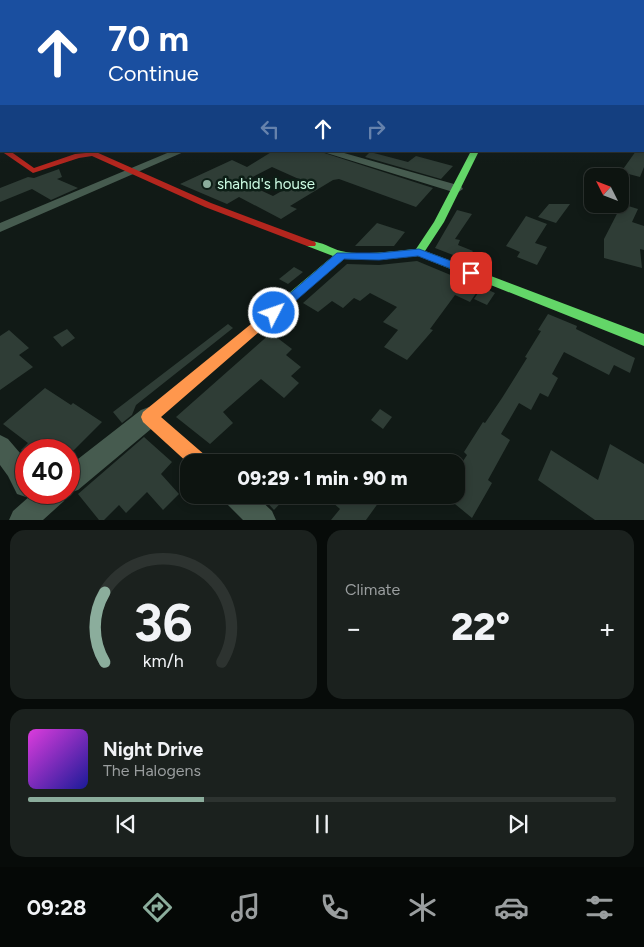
<!DOCTYPE html>
<meta charset="utf-8">
<style>
body{margin:0;font-family:Figtree,sans-serif;background:#1b211e;color:#f1f3f6;height:100vh;display:flex;flex-direction:column;font-size:19px;white-space:nowrap}
*{box-sizing:border-box;margin:0}
p{font-size:16px;color:#9a9e9f}
.icon{flex:none;width:28px;height:28px;fill:none;stroke:currentColor;stroke-width:2;stroke-linecap:round;stroke-linejoin:round}
.map{position:relative;height:520px;overflow:hidden}
.details{display:flex;flex-direction:column;gap:10px;padding:10px;background:#070b09;flex:1}
.details>*{flex:none}
.top-card{position:absolute;left:0px;top:0px;width:645px;height:152px;box-shadow:0 2px 8px #0003,0 0 0 1px #2d3330;background:#1a4fa0;color:#fff;overflow:hidden}
.needle{width:32px;rotate:312deg}
.buttons{position:absolute;left:584px;top:168px;display:grid;gap:10px}
.buttons a{display:grid;place-items:center;width:45px;height:45px;border-radius:10px;background:#0d1410;box-shadow:0 2px 8px #0003,0 0 0 1px #2d3330;font-size:25px}
.speed{position:absolute;left:15px;top:439px;display:flex;gap:10px;font-size:25px;font-weight:700;text-align:center}
.speed>*{display:grid;place-content:center;width:65px;height:65px;border-radius:50%;background:#0d1410;box-shadow:0 2px 8px #0003,0 0 0 1px #2d3330;line-height:1}
.speed .limit{border:8px solid #d22;background:#fff;color:#111}
.pin{position:absolute;display:grid;place-items:center;width:42px;height:42px;color:#fff;margin:-21px;border-radius:10px;box-shadow:0 2px 8px #0006}
.me{position:absolute;width:55px;margin:-28px;rotate:49deg;stroke-linejoin:round;filter:drop-shadow(0 0 4px #0008)}
.turn{display:flex;align-items:center;gap:18px;height:105px;padding:0 25px;font-size:22px}
.turn .icon{width:65px;height:65px;stroke-width:2.5}
.turn b{display:block;font-size:35px;line-height:42px}
.lanes{display:flex;align-items:center;height:48px;padding:0 25px;background:#0003;justify-content:center;gap:25px;direction:ltr}
.lanes .off{opacity:.35}
.big{font-size:38px;font-weight:800;line-height:1.1}
.details .tile{flex:1;display:flex;flex-direction:column;justify-content:center;gap:8px;min-width:0;padding:0 18px;border-radius:15px;background:#1b211e}
.details .dial{align-items:center;gap:0}
.dial svg{height:130px;overflow:visible;fill:none;stroke:#2d3330;stroke-width:7;stroke-linecap:round;text-anchor:middle}
.dial text{fill:#f1f3f6;stroke:none}
.song{display:flex;align-items:center;gap:15px}
.cover{width:60px;height:60px;border-radius:8px;background:linear-gradient(135deg,hsl(300 70% 55%),hsl(240 70% 35%))}
.played{height:5px;border-radius:2px;background:linear-gradient(90deg,#8bad9c 30%,#2d3330 30%)}
.keys{display:flex;justify-content:space-around;direction:ltr}
.heat{display:flex;justify-content:space-between;align-items:center;font-size:28px;direction:ltr}
.details .tiles{flex:1;display:grid;gap:10px;grid-template-columns:1fr 1fr}
.tile:last-child{grid-column:span 2}
.trip{position:absolute;left:180px;top:454px;width:285px;height:50px;border-radius:15px;background:#0d1410;box-shadow:0 2px 8px #0003,0 0 0 1px #2d3330;font-weight:800;line-height:50px;text-align:center}
.menu{display:flex;height:80px;justify-content:space-around;align-items:center;background:#050806;color:#9a9e9f}
.menu .icon{width:35px;height:35px}
.menu .active{color:#8bad9c}
.menu b{font-size:22px;color:#f1f3f6}
.map>svg:first-child{display:block}
.building{fill:#2f3d36;fill-rule:evenodd}
.lines{fill:none;stroke-linecap:round;stroke-linejoin:round}
.street{fill:#465b4f;fill-rule:evenodd}
.fast{fill:#63d668;fill-rule:evenodd}
.slow{fill:#ff974d;fill-rule:evenodd}
.jam{fill:#b3261e;fill-rule:evenodd}
.route{fill:#1a73e8;stroke:#114b97}
.poi-dot{fill:#8bad9c;stroke:#0d1e16;stroke-width:2}
.labels{text-anchor:middle;dominant-baseline:central;stroke-width:5;stroke-linejoin:round;paint-order:stroke}
.far-poi-label{font-size:15px;fill:#cdfce4;stroke:#0d1e16;text-anchor:start}
</style>
<div class="map">
<svg width="644" height="520" viewBox="0 0 644 520">
<rect width="100%" height="100%" fill="#111a16"/>
<path class="building" d="M 644,140 L 644,167 L 640,177 L 621,172 L 636,151 L 644,151 Z
M 273,151 L 318,151 L 433,188 L 416,207 L 339,179 L 333,180 L 290,206 L 297,209 L 281,219 L 239,197 L 227,204 L 180,184 L 232,160 L 247,167 ZM 272,167 L 301,180 L 273,196 L 243,182 Z
M 370,152 L 408,162 L 416,156 L 453,166 L 441,179 L 365,157 Z
M 59,169 L 62,177 L 57,179 L 78,188 L 51,200 L 32,189 L 0,202 L 0,188 L 28,177 L 34,178 Z
M 549,204 L 570,204 L 556,223 L 538,217 Z
M 622,204 L 638,209 L 632,222 L 644,226 L 644,250 L 640,249 L 642,268 L 604,258 L 604,239 Z
M 457,210 L 472,214 L 455,239 L 460,240 L 458,245 L 473,251 L 466,260 L 435,248 Z
M 526,216 L 547,224 L 535,243 L 547,247 L 537,265 L 517,257 L 520,252 L 506,246 Z
M 377,223 L 405,232 L 394,246 L 355,246 Z
M 417,261 L 453,276 L 479,289 L 470,302 L 455,295 L 430,329 L 433,330 L 407,360 L 384,347 L 398,330 L 383,322 L 397,307 L 370,293 L 360,301 L 354,298 L 343,308 L 332,301 L 318,312 L 303,303 L 347,264 L 379,265 Z
M 294,267 L 303,272 L 288,284 L 279,279 Z
M 482,287 L 495,293 L 487,305 L 474,299 Z
M 548,314 L 577,326 L 576,329 L 635,358 L 630,373 L 614,365 L 609,375 L 564,352 L 552,374 L 558,378 L 548,397 L 540,393 L 531,410 L 519,403 L 501,434 L 510,440 L 488,480 L 492,483 L 472,518 L 444,495 L 456,495 L 456,472 L 467,455 L 464,452 L 483,422 L 485,423 L 502,398 L 527,358 L 525,357 L 541,331 L 538,330 Z
M 228,324 L 233,328 L 136,405 L 132,415 L 122,423 L 113,412 Z
M 67,329 L 75,338 L 62,347 L 53,337 Z
M 9,330 L 29,348 L 19,355 L 33,367 L 0,390 L 0,336 Z
M 271,333 L 292,349 L 286,355 L 301,367 L 291,376 L 299,383 L 284,398 L 261,379 L 223,412 L 233,423 L 210,444 L 176,417 Z
M 45,388 L 71,405 L 73,403 L 102,422 L 74,450 L 21,450 L 28,443 L 3,424 Z
M 380,409 L 392,417 L 383,429 L 371,420 Z
M 144,437 L 172,462 L 161,474 L 179,494 L 163,510 L 147,492 L 126,513 L 119,505 L 104,520 L 99,520 L 78,494 Z
M 610,444 L 644,464 L 644,520 L 595,520 L 538,480 L 551,450 L 598,480 Z
M 260,495 L 288,495 L 274,510 Z
M 324,495 L 384,495 L 366,520 L 331,520 L 340,509 Z"/>
<g class="lines">
<path class="street" d="M 0,112 L 1,112 L 1,118 L 0,118 Z
M 172,151 L 186,151 L 0,232 L 0,223 Z
M 320,151 L 337,151 L 461,186 L 463,189 L 457,193 L 453,192 Z
M 149,407 L 157,410 L 160,417 L 157,424 L 78,490 L 69,493 L 67,493 L 64,501 L 43,520 L 9,520 L 13,511 L 31,495 L 26,497 L 17,494 L 8,476 L 0,465 L 0,435 L 8,439 L 26,460 L 26,492 L 69,492 L 69,466 L 141,410 Z
M 223,495 L 255,495 L 272,511 L 276,520 L 243,520 L 227,504 Z"/>
<path class="fast" d="M 471,151 L 479,151 L 444,222 L 425,251 L 644,334 L 644,346 L 418,256 L 379,260 L 344,259 L 297,299 L 289,299 L 287,296 L 289,293 L 333,256 L 307,246 L 306,244 L 307,242 C 318,239 330,248 341,251 C 361,256 394,251 416,249 L 434,222 Z"/>
<path class="slow" d="M 293,292 L 297,293 L 299,296 L 297,299 L 161,417 L 206,456 L 209,462 L 189,464 L 143,422 L 141,417 L 143,412 L 289,293 Z"/>
<path class="jam" d="M 1,151 L 10,151 L 34,168 L 75,154 L 96,152 L 211,203 L 315,242 L 316,244 L 315,246 L 307,246 L 205,207 L 92,156 L 79,158 L 33,173 Z"/>
</g>
<linearGradient id="sky" x2="0" y2="1"><stop stop-color="#090e0c"/><stop offset="0.55" stop-color="#323e47"/><stop offset="1" stop-color="#323e47" stop-opacity="0"/></linearGradient>
<rect width="644" height="163" fill="url(#sky)"/>
<path class="route" d="M 419,249 L 475,270 L 477,273 L 471,277 L 467,275 L 418,256 L 379,260 L 344,259 L 278,316 L 269,316 L 267,313 L 337,253 L 379,253 Z"/>
<circle class="poi-dot" cx="207" cy="184" r="5"/>
<g class="labels">
<g class="far-poi-label">
<text x="217" y="184">shahid's house</text>
</g>
</g>
</svg>
<div class="buttons">
<a><svg class="needle" viewBox="-14 -14 28 28"><path d="M0-13l5 13h-10z" fill="#e53935"/><path d="M0 13l5-13h-10z" fill="#9a9e9f"/></svg></a>
</div>
<div class="speed"><div class="limit">40</div></div>
<div class="pin" style="left:471px;top:273px;background:#d93025"><svg class="icon" aria-label="arrive" viewBox="0 0 24 24"><path d="M6 21V4h12l-3 4 3 4H6"/></svg></div>
<svg class="me" style="left:274px;top:313px" viewBox="-20 -20 40 40"><circle r="17" fill="#1a73e8" stroke="#fff" stroke-width="3"/><path d="M0-11L8 9 0 5-8 9z" fill="#fff"/></svg>
<div class="trip">09:29 · 1 min · 90 m</div>
<div class="top-card">
<div class="turn"><svg class="icon" aria-label="ahead" viewBox="0 0 24 24"><path d="M12 20V5M6 11l6-6 6 6"/></svg><div><b>70 m</b>Continue</div></div>
<div class="lanes"><svg class="icon off" aria-label="left" viewBox="0 0 24 24"><path d="M17 20v-9H6M10 6l-5 5 5 5"/></svg><svg class="icon" aria-label="ahead" viewBox="0 0 24 24"><path d="M12 20V5M6 11l6-6 6 6"/></svg><svg class="icon off" aria-label="right" viewBox="0 0 24 24"><path d="M7 20v-9h11M14 6l5 5-5 5"/></svg></div>
</div>
</div>
<section class="details">
<div class="tiles">
<div class="tile dial"><svg viewBox="0 0 100 80">
<path d="M14 69A42 42 0 1 1 86 69"/>
<path d="M14 69A42 42 0 0 1 14 26" stroke="#8bad9c"/>
<text x="50" y="56" font-size="32" font-weight="700">36</text>
<text x="50" y="72" font-size="11">km/h</text>
</svg></div>
<div class="tile"><p>Climate</p>
<div class="heat"><a>−</a><b class="big">22°</b><a>+</a></div>
</div>
<div class="tile">
<div class="song"><i class="cover"></i><div><b>Night Drive</b><p>The Halogens</p></div></div>
<div class="played"></div>
<div class="keys"><svg class="icon" aria-label="previous" viewBox="0 0 24 24"><path d="M18 5L8 12l10 7zM5 5v14"/></svg><svg class="icon" aria-label="pause" viewBox="0 0 24 24"><path d="M8 5v14M16 5v14"/></svg><svg class="icon" aria-label="next" viewBox="0 0 24 24"><path d="M6 5l10 7-10 7zM19 5v14"/></svg></div>
</div>
</div>
</section>
<nav class="menu">
<b>09:28</b>
<svg class="icon active" aria-label="directions" viewBox="0 0 24 24"><path d="M12 3l9 9-9 9-9-9zM9 14v-3h6M13 9l2 2-2 2"/></svg>
<svg class="icon" aria-label="music" viewBox="0 0 24 24"><path d="M9 18V5l10-2v13"/><circle cx="6" cy="18" r="3"/><circle cx="16" cy="16" r="3"/></svg>
<svg class="icon" aria-label="phone" viewBox="0 0 24 24"><path d="M5 4h4l2 5-3 2q2 4 5 5l2-3 5 2v4C11 20 4 13 5 4z"/></svg>
<svg class="icon" aria-label="climate" viewBox="0 0 24 24"><path d="M12 3v18M4 7l16 10M4 17L20 7"/></svg>
<svg class="icon" aria-label="car" viewBox="0 0 24 24"><path d="M5 17H2v-5l4-1 3-4h7l3 4 3 1v5h-3M9 17h6M6 11h13"/><circle cx="7" cy="17" r="2"/><circle cx="17" cy="17" r="2"/></svg>
<svg class="icon" aria-label="filters" viewBox="0 0 24 24"><path d="M4 7h16M4 17h16"/><circle cx="9" cy="7" r="2"/><circle cx="15" cy="17" r="2"/></svg>
</nav>
